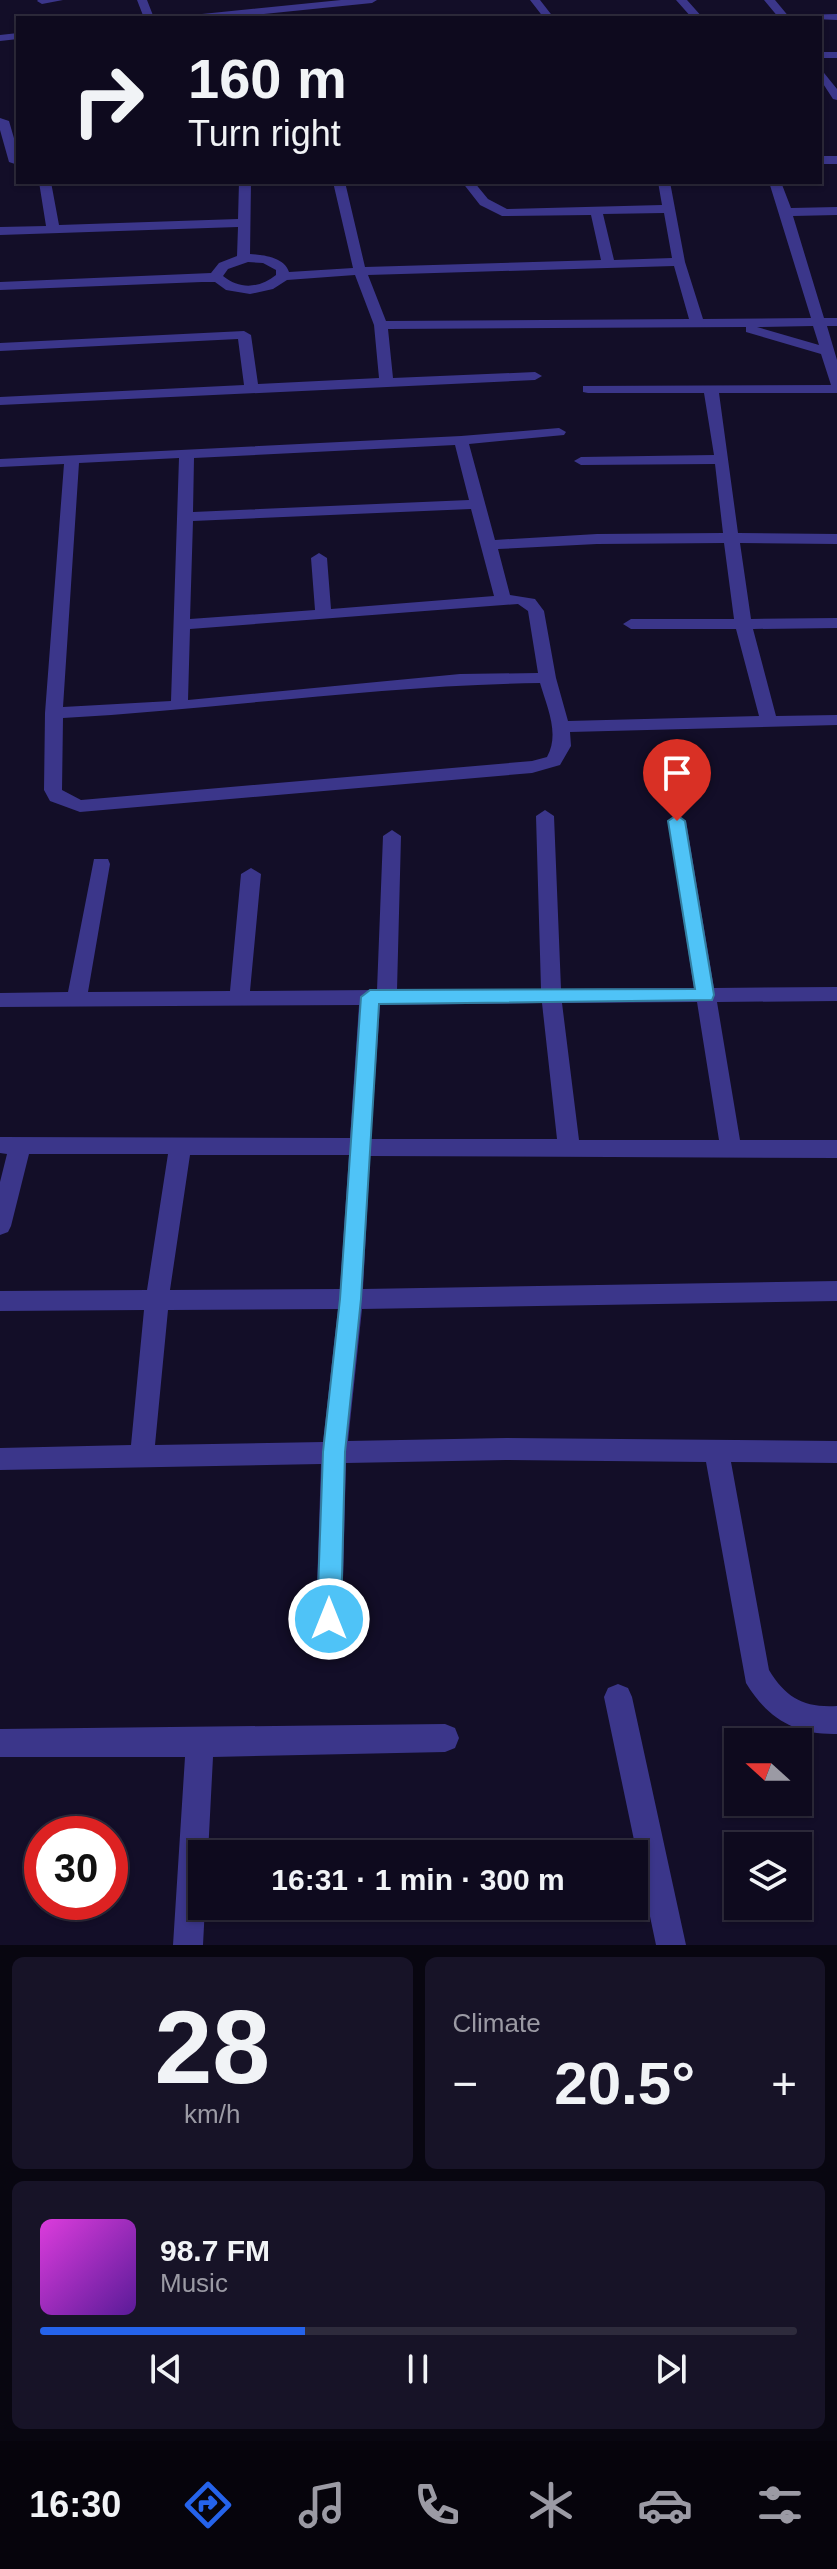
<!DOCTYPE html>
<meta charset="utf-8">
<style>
body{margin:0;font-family:Arial,sans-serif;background:#171327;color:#f1f3f6;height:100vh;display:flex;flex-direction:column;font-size:30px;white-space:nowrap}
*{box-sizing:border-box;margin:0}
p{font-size:26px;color:#9b9aa4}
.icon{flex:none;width:44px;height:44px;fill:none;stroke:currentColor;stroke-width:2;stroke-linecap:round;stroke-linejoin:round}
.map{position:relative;height:1945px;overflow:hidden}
.drawer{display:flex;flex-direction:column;gap:12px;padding:12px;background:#080610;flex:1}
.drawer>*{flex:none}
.hud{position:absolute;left:16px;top:16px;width:806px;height:168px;border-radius:0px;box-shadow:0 2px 6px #0004,0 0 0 2px #2e2b3c;background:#0e0a1e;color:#f1f3f6;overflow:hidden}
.needle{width:52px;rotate:291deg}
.fabs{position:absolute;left:724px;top:1728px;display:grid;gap:16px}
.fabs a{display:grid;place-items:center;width:88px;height:88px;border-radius:0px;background:#0e0a1e;box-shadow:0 2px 6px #0004,0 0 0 2px #2e2b3c;font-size:40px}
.speed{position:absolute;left:24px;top:1816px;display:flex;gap:16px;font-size:40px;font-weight:700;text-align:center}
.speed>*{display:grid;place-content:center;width:104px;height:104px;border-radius:50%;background:#0e0a1e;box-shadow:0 2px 6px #0004,0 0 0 2px #2e2b3c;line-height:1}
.speed .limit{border:12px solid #d22;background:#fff;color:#111}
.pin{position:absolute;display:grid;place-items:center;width:68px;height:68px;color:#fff;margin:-82px -34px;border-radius:50% 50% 50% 0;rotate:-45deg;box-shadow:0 0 8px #0007}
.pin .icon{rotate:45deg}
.me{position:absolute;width:88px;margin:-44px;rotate:0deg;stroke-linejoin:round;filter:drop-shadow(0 0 6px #0008)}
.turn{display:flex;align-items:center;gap:28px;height:168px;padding:0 40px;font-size:36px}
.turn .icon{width:104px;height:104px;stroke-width:2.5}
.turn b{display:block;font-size:56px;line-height:68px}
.big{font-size:60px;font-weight:800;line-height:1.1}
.drawer .tile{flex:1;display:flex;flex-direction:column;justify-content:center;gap:12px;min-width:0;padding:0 28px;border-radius:12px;background:#171327}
.drawer .dial{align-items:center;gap:0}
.dial b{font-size:104px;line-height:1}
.song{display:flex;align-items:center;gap:24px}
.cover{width:96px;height:96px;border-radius:12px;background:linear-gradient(135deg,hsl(300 70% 55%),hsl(270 70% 35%))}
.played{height:8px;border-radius:4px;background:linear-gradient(90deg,#2563eb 35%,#2e2b3c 35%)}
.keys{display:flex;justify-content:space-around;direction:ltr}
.heat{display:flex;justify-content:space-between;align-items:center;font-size:44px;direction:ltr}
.drawer .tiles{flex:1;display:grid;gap:12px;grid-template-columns:1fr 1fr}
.tile:last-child{grid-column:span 2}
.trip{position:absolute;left:188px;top:1840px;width:460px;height:80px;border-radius:0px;background:#0e0a1e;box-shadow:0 2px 6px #0004,0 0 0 2px #2e2b3c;font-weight:800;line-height:80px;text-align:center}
.tabs{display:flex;height:128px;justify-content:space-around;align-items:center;background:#06040c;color:#9b9aa4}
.tabs .icon{width:56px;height:56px}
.tabs .active{color:#2563eb}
.tabs b{font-size:36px;color:#f1f3f6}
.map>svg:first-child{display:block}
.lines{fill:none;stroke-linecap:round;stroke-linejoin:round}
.minor{fill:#3b368a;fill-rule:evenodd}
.route{fill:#4fc3f7;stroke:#337fa1;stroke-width:2}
</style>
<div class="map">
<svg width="837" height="1945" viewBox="0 0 837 1945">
<rect width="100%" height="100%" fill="#130e28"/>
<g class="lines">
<path class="minor" d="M 63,0 L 42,4 L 37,1 L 38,0 Z
M 137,0 L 147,0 L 154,18 L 144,18 Z
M 341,0 L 377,0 L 372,3 L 223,18 L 187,18 L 192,15 Z
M 530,0 L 540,0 L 554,18 L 544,18 Z
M 676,0 L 687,0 L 703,18 L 692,18 Z
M 764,0 L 775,0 L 790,18 L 779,18 Z
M 837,14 L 837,20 L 791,18 L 796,15 Z
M 591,15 L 613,18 L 586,18 Z
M 18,33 L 18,39 L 0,41 L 0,35 Z
M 820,52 L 837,52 L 837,58 L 820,58 Z
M 820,68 L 837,89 L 837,100 L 833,99 L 820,79 Z
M 0,118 L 9,121 L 18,152 L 18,165 L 9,162 L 0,130 Z
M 820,156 L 837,156 L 837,164 L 820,164 Z
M 39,182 L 51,182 L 59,225 L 238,219 L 239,182 L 251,182 L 250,254 C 263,255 284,257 289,272 L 353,268 L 333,182 L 345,182 L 365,267 L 601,260 L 591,215 L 502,216 L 480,205 L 462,182 L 474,182 L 488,199 L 507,209 L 662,205 L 658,182 L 670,182 L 685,262 L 703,319 L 811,318 L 769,182 L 781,182 L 791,208 L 837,207 L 837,215 L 793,216 L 824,318 L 837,318 L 837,326 L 827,326 L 837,360 L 837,393 L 719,393 L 738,533 L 837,534 L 837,544 L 740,543 L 751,619 L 837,618 L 837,628 L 753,629 L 776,716 L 837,715 L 837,725 L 570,732 L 571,746 L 560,765 L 532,773 L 80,812 L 50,801 L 44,790 L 45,713 L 64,464 L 0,467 L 0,459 L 461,436 L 559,428 L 566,432 L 564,435 L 469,444 L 495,540 L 597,534 L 723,533 L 715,464 L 581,465 L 574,461 L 581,457 L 714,455 L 704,393 L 588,393 L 583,392 L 583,386 L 831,385 L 821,354 L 746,332 L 746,327 L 388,329 L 393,378 L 535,372 L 542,376 L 535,380 L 0,405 L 0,397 L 244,385 L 238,339 L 0,351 L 0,343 L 244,331 L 251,335 L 258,384 L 379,378 L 374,325 L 355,275 L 287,280 L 273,289 L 250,294 L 226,290 L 215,282 L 202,282 L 0,290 L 0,282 L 211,273 L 219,263 L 237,256 L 238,227 L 0,235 L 0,227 L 46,226 ZM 664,213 L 672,258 L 614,260 L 603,214 ZM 248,262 L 263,263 L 276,270 L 276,275 C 260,288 240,290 223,276 L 228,269 ZM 674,266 L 689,319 L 386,321 L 368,275 ZM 813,326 L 819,345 L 757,327 ZM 455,445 L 469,500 L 193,512 L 194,458 ZM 179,458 L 171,701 L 63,707 L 79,463 ZM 471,509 L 494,596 L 331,609 L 327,558 L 319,553 L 311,558 L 315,610 L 190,619 L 193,521 ZM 724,543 L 734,619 L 631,619 L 623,624 L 631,629 L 736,629 L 759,716 L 568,721 L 556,678 L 544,611 L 535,599 L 510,595 L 498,549 L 597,544 ZM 518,604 L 528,611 L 538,673 L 460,674 L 188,700 L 190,629 ZM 540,683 C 547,707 560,734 547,757 L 532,761 L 81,800 L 62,790 L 63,718 C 222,709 381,685 540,683 Z
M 545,810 L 554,816 L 561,989 L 694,988 L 668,821 L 677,815 L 686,821 L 714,988 L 837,987 L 837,1001 L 717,1002 L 740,1140 L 837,1140 L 837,1158 L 370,1156 L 363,1289 L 837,1281 L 837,1301 L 362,1309 L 348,1441 L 506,1438 L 837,1441 L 837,1463 L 731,1462 L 769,1670 C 786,1698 804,1708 837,1706 L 837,1734 C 795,1735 768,1719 746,1683 L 706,1462 L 506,1460 L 346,1463 L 342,1619 L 338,1628 L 329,1632 L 320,1628 L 316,1619 L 321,1464 L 0,1470 L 0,1448 L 131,1445 L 144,1310 L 0,1311 L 0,1291 L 147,1290 L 168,1154 L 29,1154 L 11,1226 L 8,1232 L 0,1235 L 0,1182 L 7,1154 L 0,1153 L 0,1137 L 350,1138 L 359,1005 L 0,1007 L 0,993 L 68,992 L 94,859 L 108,859 L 110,864 L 88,992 L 230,991 L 241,874 L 251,868 L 261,874 L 250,991 L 377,990 L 383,836 L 392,830 L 401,836 L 397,990 L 541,989 L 536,816 ZM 697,1002 L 719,1140 L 579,1140 L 562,1003 ZM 542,1003 L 557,1139 L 371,1139 L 380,1005 ZM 190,1155 L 349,1155 L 340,1289 L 170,1290 ZM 338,1309 L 323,1442 L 155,1445 L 168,1310 Z
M 618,1684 L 628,1688 L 632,1697 L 686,1945 L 656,1945 L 604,1697 L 608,1688 Z
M 445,1724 L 455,1728 L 459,1738 L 455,1748 L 445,1752 L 213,1757 L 208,1854 L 202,1854 L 202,1906 L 205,1906 L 203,1945 L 173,1945 L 185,1757 L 0,1757 L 0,1729 Z"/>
</g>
<path class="route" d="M 677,815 L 685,821 L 714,995 L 712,1000 L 379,1004 L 361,1299 L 345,1452 L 341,1619 L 338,1627 L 329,1630 L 320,1627 L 317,1619 L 323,1452 L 340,1299 L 361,997 L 370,990 L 695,989 L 668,821 Z"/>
</svg>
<div class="fabs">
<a><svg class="needle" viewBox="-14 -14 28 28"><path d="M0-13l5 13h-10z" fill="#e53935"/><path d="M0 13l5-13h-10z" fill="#9b9aa4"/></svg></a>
<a><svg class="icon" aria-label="layers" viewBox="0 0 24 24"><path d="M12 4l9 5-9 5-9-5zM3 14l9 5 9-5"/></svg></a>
</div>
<div class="speed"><div class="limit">30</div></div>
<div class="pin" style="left:677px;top:821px;background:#d93025"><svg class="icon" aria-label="arrive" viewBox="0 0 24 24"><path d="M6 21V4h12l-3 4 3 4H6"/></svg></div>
<svg class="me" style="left:329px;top:1619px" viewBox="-20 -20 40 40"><circle r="17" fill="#4fc3f7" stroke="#fff" stroke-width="3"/><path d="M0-11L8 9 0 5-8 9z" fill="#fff"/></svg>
<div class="trip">16:31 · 1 min · 300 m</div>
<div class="hud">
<div class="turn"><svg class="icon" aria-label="right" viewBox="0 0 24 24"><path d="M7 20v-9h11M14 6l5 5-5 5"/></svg><div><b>160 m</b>Turn right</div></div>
</div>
</div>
<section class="drawer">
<div class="tiles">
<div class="tile dial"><b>28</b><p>km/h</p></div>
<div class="tile"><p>Climate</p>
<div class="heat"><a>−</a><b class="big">20.5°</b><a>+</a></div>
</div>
<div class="tile">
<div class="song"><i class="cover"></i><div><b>98.7 FM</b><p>Music</p></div></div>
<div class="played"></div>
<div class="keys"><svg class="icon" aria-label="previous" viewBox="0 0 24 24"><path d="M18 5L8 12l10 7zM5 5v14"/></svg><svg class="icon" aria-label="pause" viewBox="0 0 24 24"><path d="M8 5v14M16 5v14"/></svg><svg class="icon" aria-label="next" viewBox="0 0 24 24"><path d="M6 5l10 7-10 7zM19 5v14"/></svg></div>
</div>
</div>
</section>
<nav class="tabs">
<b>16:30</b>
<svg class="icon active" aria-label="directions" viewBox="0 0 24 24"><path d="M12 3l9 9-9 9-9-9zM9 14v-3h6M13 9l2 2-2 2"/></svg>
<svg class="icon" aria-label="music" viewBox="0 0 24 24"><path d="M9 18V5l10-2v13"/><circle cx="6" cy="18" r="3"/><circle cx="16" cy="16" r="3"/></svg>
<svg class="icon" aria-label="phone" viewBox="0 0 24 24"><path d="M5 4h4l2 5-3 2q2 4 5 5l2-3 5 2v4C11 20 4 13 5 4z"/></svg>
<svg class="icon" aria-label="climate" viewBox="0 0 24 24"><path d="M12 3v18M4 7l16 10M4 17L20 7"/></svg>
<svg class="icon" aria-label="car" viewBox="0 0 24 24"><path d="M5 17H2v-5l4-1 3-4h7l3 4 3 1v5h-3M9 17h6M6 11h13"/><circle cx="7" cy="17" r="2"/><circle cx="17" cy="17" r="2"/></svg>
<svg class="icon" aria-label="filters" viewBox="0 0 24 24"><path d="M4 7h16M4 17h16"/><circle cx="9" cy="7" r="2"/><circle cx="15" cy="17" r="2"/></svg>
</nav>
